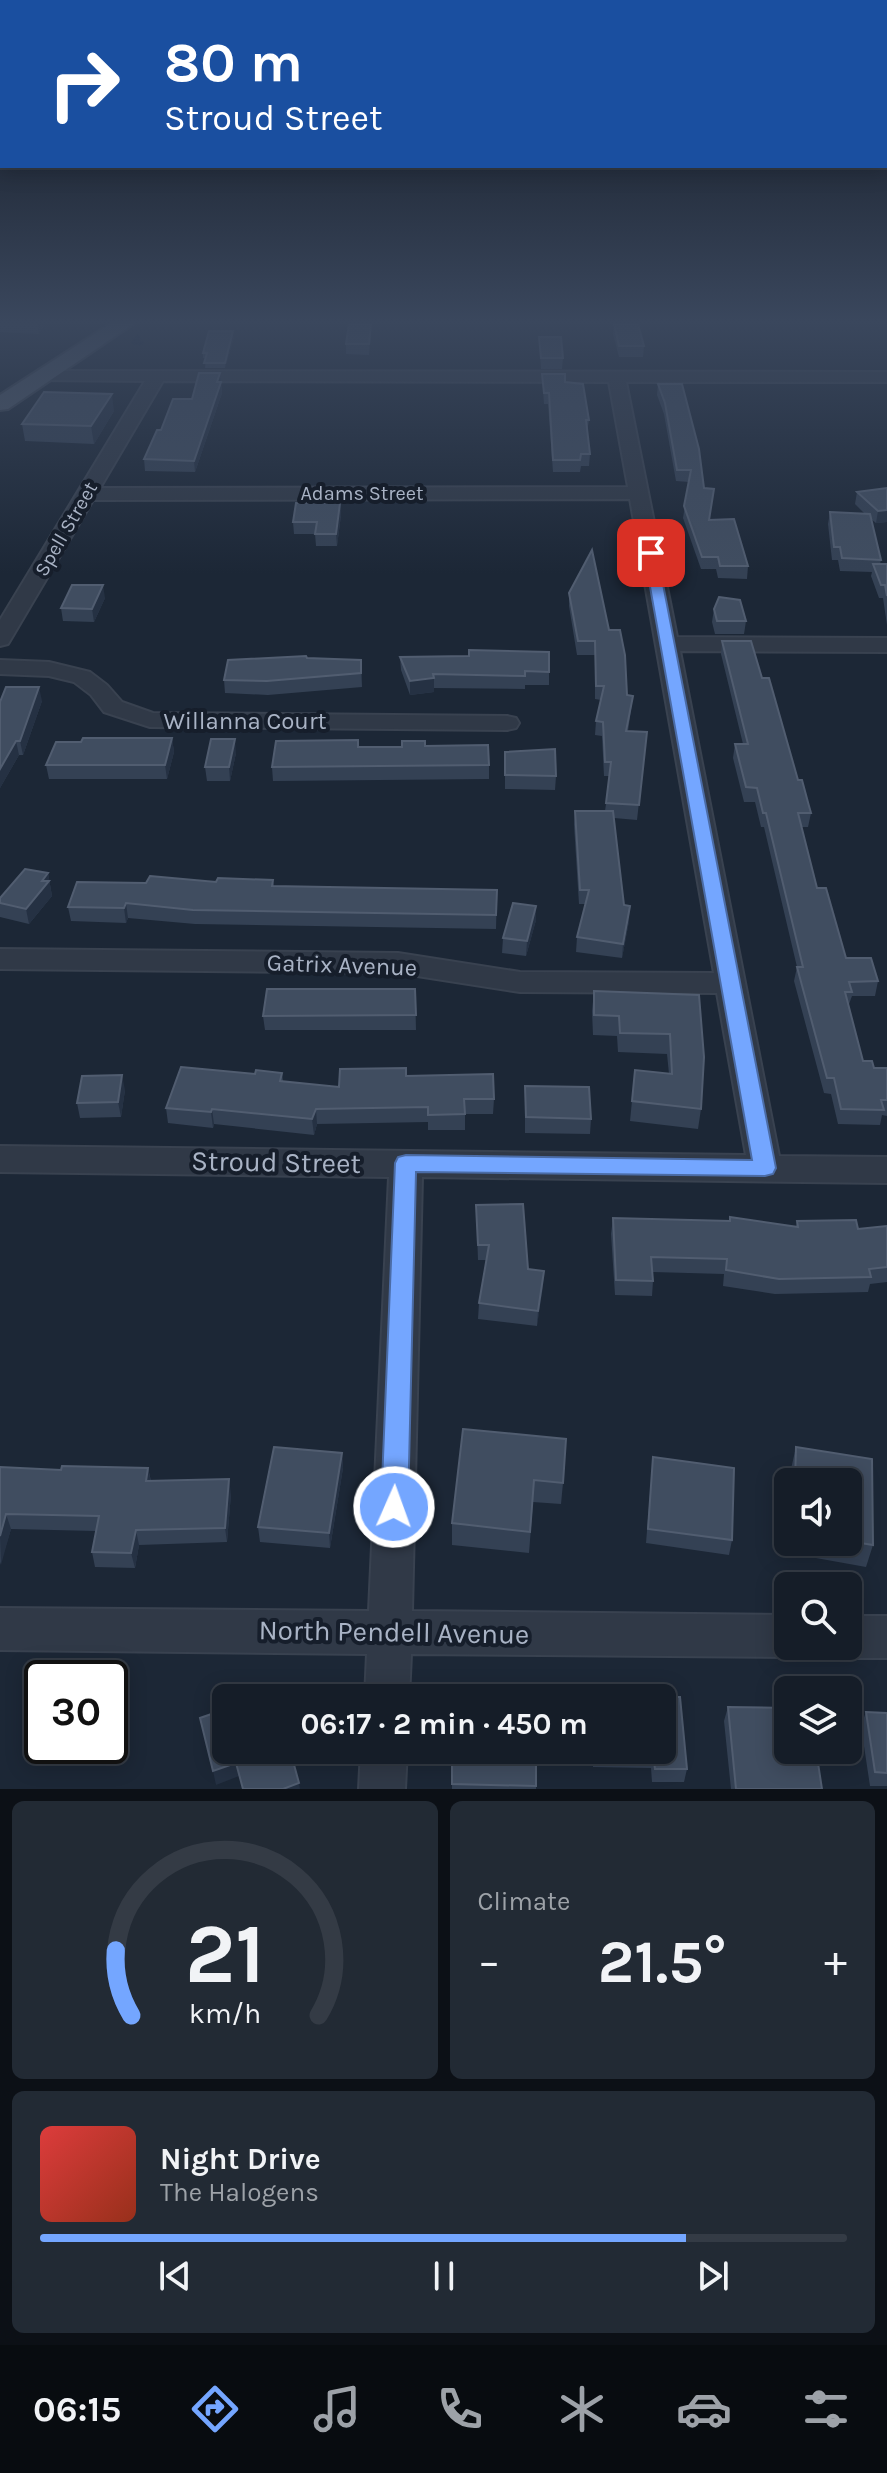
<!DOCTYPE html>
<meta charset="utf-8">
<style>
body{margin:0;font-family:Karla,sans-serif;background:#222a34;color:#f1f3f6;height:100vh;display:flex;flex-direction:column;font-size:30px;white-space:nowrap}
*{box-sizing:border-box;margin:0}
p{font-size:26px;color:#9da2a8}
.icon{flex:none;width:44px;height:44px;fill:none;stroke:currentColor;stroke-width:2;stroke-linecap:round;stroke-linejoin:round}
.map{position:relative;height:1789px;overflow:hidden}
.sheet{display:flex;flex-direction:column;gap:12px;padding:12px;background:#0c1016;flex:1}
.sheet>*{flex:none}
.guide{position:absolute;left:0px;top:0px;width:888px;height:168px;box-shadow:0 4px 20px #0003,0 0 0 2px #343b45;background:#1a4fa0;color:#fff;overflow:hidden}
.controls{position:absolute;left:774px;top:1468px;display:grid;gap:16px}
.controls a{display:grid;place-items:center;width:88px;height:88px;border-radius:12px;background:#151d28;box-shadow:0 4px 20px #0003,0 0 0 2px #343b45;font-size:40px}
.speed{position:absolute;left:24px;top:1660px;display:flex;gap:16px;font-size:40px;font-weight:700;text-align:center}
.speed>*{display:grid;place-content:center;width:104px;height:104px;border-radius:50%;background:#151d28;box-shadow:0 4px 20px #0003,0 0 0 2px #343b45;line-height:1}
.speed .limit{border:4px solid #111;border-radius:12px;background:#fff;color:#111}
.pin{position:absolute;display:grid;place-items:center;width:68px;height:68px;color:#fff;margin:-34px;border-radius:16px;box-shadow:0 4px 12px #0006}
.me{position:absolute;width:88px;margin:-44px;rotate:2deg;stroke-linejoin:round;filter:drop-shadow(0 0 6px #0008)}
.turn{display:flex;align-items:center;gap:28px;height:168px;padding:0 32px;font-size:36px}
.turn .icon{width:104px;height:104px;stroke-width:2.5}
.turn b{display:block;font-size:56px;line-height:68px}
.big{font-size:60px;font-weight:700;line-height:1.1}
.sheet .tile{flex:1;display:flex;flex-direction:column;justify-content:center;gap:12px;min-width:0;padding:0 28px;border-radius:12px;background:#222a34}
.sheet .dial{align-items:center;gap:0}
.dial svg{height:208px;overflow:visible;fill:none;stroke:#343b45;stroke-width:7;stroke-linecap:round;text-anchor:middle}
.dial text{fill:#f1f3f6;stroke:none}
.song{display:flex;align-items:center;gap:24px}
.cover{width:96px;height:96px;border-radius:12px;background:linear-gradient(135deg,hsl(0 70% 55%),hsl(10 70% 35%))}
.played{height:8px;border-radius:4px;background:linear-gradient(90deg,#74a6ff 80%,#343b45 80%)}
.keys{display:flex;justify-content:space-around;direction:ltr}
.heat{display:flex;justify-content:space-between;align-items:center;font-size:44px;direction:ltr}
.sheet .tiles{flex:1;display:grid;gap:12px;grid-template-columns:1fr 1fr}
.tile:last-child{grid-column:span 2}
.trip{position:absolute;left:212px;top:1684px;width:464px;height:80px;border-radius:12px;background:#151d28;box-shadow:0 4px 20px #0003,0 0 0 2px #343b45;font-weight:700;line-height:80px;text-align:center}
.tabs{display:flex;height:128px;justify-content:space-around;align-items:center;background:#080c10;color:#9da2a8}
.tabs .icon{width:56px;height:56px}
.tabs .on{color:#74a6ff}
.tabs b{font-size:36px;color:#f1f3f6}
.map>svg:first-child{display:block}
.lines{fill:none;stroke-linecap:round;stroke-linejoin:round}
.stream{stroke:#101e34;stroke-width:5}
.minor-casing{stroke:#394250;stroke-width:4}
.major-casing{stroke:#394250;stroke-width:4}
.minor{fill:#303947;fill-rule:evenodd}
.major{fill:#4d5868;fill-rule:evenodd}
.wall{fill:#344154}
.shaded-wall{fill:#253143}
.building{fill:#404d60;stroke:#515d70;stroke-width:2}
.route{fill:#74a6ff;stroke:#4b6ca6;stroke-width:2}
.labels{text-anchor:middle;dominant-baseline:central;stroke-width:8;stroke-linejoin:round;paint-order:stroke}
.far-street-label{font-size:20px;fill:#a9b3c5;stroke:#161e2b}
.street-label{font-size:24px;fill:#a9b3c5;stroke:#161e2b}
.near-street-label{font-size:28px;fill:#a9b3c5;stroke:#161e2b}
</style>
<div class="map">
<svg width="887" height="1789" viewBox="0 0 887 1789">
<rect width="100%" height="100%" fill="#1c2736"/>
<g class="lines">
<path class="stream" d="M 138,337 L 134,342 L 141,343"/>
<g class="minor-casing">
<path id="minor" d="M 44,371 L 887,372 L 887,382 L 626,382 L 677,637 L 887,638 L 887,652 L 680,651 L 779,1156 L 887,1157 L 887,1183 L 422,1177 L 412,1611 L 788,1615 L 788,1646 L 806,1646 L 803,1651 L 788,1657 L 411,1654 L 409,1698 L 365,1698 L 367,1654 L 0,1650 L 0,1608 L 369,1611 L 389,1177 L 0,1172 L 0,1146 L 746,1155 L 717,993 L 520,992 L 398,973 L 0,969 L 0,949 L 398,953 L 520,972 L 714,973 L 630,499 L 93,500 L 11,639 L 8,644 L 0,646 L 0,620 L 145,381 L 38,380 L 35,376 L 38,372 ZM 163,381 L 609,382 L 628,487 L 100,488 Z
M 0,660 L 49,662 L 90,672 L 107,685 L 122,702 L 153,713 L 507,716 L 516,718 L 519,723 L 516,728 L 507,730 L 150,727 L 104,712 L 91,695 L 74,682 L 49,676 L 0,674 Z
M 848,1616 L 887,1616 L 887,1658 L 848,1658 L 833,1652 L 830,1646 L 848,1646 Z
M 361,1750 L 407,1750 L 405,1789 L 359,1789 Z"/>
</g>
<g class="major-casing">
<path id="major" d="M 110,324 L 133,324 L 8,409 L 0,410 L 0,395 Z"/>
</g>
<use href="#minor" class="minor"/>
<use href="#major" class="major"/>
</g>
<path class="wall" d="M 0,324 L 46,324 L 39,334 L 0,332 Z
M 614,324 L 644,346 L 643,357 L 619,357 L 613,334 Z
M 371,335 L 369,355 L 346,354 L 346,344 Z
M 234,337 L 225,368 L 205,368 L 206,358 L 203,358 L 203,353 Z
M 539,337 L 563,358 L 562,369 L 541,369 Z
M 220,373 L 222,393 L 195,472 L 145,471 L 144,459 L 161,430 Z
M 542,374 L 565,382 L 589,420 L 587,432 L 590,454 L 589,466 L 581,466 L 580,472 L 553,472 L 548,404 L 544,404 Z
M 658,384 L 704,488 L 710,520 L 748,566 L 747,579 L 718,578 L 716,569 L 701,569 L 683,518 L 689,482 L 676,481 L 664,414 L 657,395 Z
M 114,411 L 94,444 L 25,441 L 22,424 Z
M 887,488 L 887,522 L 876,523 L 871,519 L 881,560 L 880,564 L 887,564 L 887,625 L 883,598 L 879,598 L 871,576 L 872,572 L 840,571 L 838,560 L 832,560 L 828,524 L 830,512 L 865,514 L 855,504 L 857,492 Z
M 340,503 L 341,515 L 337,546 L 316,546 L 315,534 L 294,534 L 293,522 Z
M 569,593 L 609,630 L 627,695 L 633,696 L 628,731 L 647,732 L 637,820 L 614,818 L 624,905 L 629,921 L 622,958 L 576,952 L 577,937 L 585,904 L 579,904 L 574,825 L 575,811 L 605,811 L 610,776 L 604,776 L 602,736 L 595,735 L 596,721 L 601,700 L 595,699 L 595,655 L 577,655 L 569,606 Z
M 105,598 L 94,622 L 63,621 L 61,608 Z
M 714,609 L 746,621 L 744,634 L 715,634 L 712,622 Z
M 722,641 L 762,678 L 798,780 L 811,813 L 808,827 L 801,827 L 817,888 L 846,958 L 878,981 L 875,996 L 852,996 L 848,1007 L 863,1061 L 874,1068 L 887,1068 L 887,1116 L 882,1115 L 880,1125 L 838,1124 L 831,1094 L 824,1093 L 794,981 L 797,967 L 764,827 L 761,827 L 755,802 L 744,802 L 733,758 L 735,744 L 743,744 L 721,654 Z
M 400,657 L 549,672 L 549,685 L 525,685 L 525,689 L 434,688 L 434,692 L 410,695 L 401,670 Z
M 307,658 L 361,660 L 362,687 L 268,695 L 225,693 L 224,680 Z
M 42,701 L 23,755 L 19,755 L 0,788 L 0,702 Z
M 172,738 L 174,752 L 167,779 L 49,779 L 46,765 L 81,742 Z
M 425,746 L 489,765 L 489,779 L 273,781 L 272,767 L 358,747 Z
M 505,752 L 556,776 L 555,790 L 505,789 Z
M 236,753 L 230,781 L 207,781 L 205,767 Z
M 48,873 L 52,896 L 29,924 L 0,917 L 0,898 Z
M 273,880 L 274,886 L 497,890 L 496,929 L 195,924 L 128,918 L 126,923 L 71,921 L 68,907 L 146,883 Z
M 536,920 L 526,956 L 502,953 L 503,938 Z
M 415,989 L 416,1030 L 265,1030 L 263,1016 Z
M 594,991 L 699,995 L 701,1109 L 698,1129 L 630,1121 L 635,1070 L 669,1074 L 667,1054 L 618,1052 L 617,1036 L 593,1035 L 592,1011 Z
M 282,1073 L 283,1081 L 339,1087 L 406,1076 L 494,1099 L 493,1114 L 465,1114 L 465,1130 L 428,1130 L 428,1122 L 317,1124 L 314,1135 L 214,1124 L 213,1128 L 168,1123 L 166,1108 L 255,1074 Z
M 525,1086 L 591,1119 L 590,1134 L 525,1133 Z
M 125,1090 L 121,1117 L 80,1118 L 77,1103 Z
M 476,1205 L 528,1269 L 544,1271 L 537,1326 L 478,1319 L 479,1303 L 486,1260 L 478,1260 Z
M 613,1218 L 796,1227 L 797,1221 L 858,1229 L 887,1226 L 887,1282 L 870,1284 L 868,1292 L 775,1294 L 723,1286 L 724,1274 L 653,1272 L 653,1281 L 652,1296 L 615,1295 L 611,1234 Z
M 463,1429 L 563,1483 L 561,1504 L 533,1502 L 529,1553 L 452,1545 L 452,1523 Z
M 796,1447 L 872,1459 L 873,1545 L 866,1567 L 788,1553 L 788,1542 L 848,1542 L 848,1482 L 790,1482 L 791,1469 Z
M 342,1453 L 343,1468 L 330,1548 L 260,1542 L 258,1527 Z
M 653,1457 L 732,1540 L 729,1555 L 646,1543 Z
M 0,1467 L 61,1470 L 148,1468 L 151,1481 L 231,1494 L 227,1542 L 139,1545 L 135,1568 L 95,1567 L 92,1552 L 96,1531 L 11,1529 L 0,1565 Z
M 728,1707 L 822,1789 L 731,1789 L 724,1721 Z
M 866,1712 L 887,1713 L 887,1786 L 870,1786 L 861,1726 Z
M 452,1750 L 536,1750 L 536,1789 L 452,1789 Z
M 592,1750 L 662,1750 L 687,1769 L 684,1782 L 652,1782 L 651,1768 L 593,1767 Z"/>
<path class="shaded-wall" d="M 37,324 L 46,324 L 39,334 Z
M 371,324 L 371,335 L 369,355 L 369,344 Z
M 233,331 L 234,337 L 225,368 L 225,363 Z
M 220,373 L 222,393 L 195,472 L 194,461 Z
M 112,394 L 114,411 L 94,444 L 91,426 Z
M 340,503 L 341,515 L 337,546 L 336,534 Z
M 887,510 L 887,522 L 876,523 L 878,511 Z
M 103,585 L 105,598 L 94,622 L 92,609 Z
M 434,678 L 434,692 L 410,695 L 410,681 Z
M 39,687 L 42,701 L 23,755 L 20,741 Z
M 172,738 L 174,752 L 167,779 L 165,765 Z
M 235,739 L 236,753 L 230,781 L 229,767 Z
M 16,741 L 19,755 L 0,788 L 0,769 Z
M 48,873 L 52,896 L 29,924 L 26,909 Z
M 126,903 L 128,918 L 126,923 L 124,908 Z
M 536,906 L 536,920 L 526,956 L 527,941 Z
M 630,906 L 629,921 L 622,958 L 623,944 Z
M 122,1075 L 125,1090 L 121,1117 L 118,1102 Z
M 212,1109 L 214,1124 L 213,1128 L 211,1112 Z
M 316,1109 L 317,1124 L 314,1135 L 312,1119 Z
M 544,1271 L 543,1287 L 537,1326 L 538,1311 Z
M 342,1453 L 343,1468 L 330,1548 L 329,1533 Z
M 148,1468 L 151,1483 L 146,1481 Z
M 229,1479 L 231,1494 L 227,1542 L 225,1528 Z
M 6,1514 L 11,1529 L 1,1565 L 0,1536 Z
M 136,1530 L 139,1545 L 135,1568 L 131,1553 Z
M 236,1763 L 239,1776 L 216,1785 L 213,1771 Z
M 299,1783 L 300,1789 L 283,1789 Z"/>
<path class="building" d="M 349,324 L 371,324 L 369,344 L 346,344 Z
M 614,324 L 638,324 L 644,346 L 619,346 Z
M 209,331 L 233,331 L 225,363 L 204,363 L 207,353 L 203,353 Z
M 539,337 L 561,337 L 563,358 L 541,358 Z
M 199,373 L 220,373 L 217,382 L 221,382 L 194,461 L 144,459 L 157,430 L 161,430 L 173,399 L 192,399 Z
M 542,374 L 565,374 L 565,382 L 583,384 L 589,420 L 586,420 L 590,454 L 581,454 L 580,460 L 553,460 L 549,393 L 544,393 Z
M 658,384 L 682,384 L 699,449 L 704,488 L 714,489 L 709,520 L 734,519 L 748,566 L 720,566 L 718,557 L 702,557 L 684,506 L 691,470 L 677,470 L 665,403 Z
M 44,392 L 112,394 L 91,426 L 22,424 Z
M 887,488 L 887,510 L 878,511 L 857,492 Z
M 296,503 L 340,503 L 336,534 L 315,534 L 317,522 L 293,522 Z
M 830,512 L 870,514 L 881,560 L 842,558 L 840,547 L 834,547 Z
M 592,550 L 609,630 L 620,630 L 625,655 L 627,695 L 633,696 L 626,731 L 647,732 L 639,805 L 606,803 L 611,762 L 605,762 L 603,722 L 596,721 L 604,686 L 596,686 L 595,641 L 578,641 L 569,593 Z
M 873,564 L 887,564 L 887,596 L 885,585 L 881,585 Z
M 72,585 L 103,585 L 92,609 L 61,608 Z
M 719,597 L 740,600 L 746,621 L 717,621 L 714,609 Z
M 722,641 L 751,641 L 762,678 L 769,678 L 798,780 L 802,780 L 809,806 L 811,813 L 798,813 L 817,888 L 826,888 L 846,958 L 871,958 L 878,981 L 849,982 L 852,992 L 845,992 L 863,1061 L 872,1061 L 874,1068 L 887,1068 L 887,1100 L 881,1100 L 884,1110 L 841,1109 L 834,1078 L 827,1078 L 797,967 L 803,967 L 766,813 L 763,813 L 757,788 L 746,787 L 735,744 L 748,744 Z
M 469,650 L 549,652 L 549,672 L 525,671 L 525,676 L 433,674 L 434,678 L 410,681 L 400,657 L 469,656 Z
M 306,656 L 307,658 L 361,660 L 361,673 L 267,681 L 224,680 L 228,660 Z
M 6,687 L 39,687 L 20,741 L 16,741 L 0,769 L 0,702 Z
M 83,738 L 172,738 L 165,765 L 46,765 L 56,742 L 81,742 Z
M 211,739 L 235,739 L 229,767 L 205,767 Z
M 358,740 L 358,747 L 402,747 L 402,741 L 425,741 L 425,746 L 488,745 L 489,765 L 272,767 L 276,741 Z
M 555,749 L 556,776 L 505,775 L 505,752 Z
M 575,811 L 613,811 L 624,905 L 630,906 L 623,944 L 577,937 L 589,890 L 580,890 Z
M 25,869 L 48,873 L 42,881 L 49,881 L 26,909 L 0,903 L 0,898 Z
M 150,876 L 216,882 L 218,878 L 273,880 L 272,886 L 497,890 L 496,915 L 193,910 L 126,903 L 124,908 L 68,907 L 77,882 L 146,883 Z
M 513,903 L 536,906 L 527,941 L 503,938 Z
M 267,989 L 415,989 L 416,1015 L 263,1016 Z
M 594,991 L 699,995 L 704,1057 L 701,1109 L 632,1101 L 635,1070 L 672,1074 L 670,1034 L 620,1033 L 619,1016 L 594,1015 Z
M 181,1067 L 255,1074 L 256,1070 L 282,1073 L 280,1081 L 339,1087 L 340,1069 L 406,1068 L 406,1076 L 493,1074 L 494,1099 L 464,1099 L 465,1114 L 428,1115 L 428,1107 L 316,1109 L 312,1119 L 212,1109 L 211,1112 L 166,1108 Z
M 122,1075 L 118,1102 L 77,1103 L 82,1076 Z
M 525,1086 L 589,1087 L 591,1119 L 526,1117 Z
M 523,1204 L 528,1269 L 544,1271 L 538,1311 L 479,1303 L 489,1245 L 478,1245 L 476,1205 Z
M 730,1217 L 798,1227 L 797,1221 L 856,1220 L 858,1229 L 887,1226 L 887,1267 L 869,1269 L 871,1277 L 779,1279 L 726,1270 L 727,1259 L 651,1257 L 653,1281 L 616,1280 L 613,1218 L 730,1221 Z
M 463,1429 L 566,1439 L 563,1483 L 534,1480 L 530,1532 L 452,1523 Z
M 274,1447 L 342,1453 L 329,1533 L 258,1527 Z
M 796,1447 L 872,1459 L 873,1545 L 848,1541 L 848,1482 L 795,1482 Z
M 653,1457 L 734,1468 L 732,1540 L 648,1529 Z
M 62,1466 L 148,1468 L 146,1481 L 229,1479 L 225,1528 L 136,1530 L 131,1553 L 92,1552 L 99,1516 L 6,1514 L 0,1536 L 0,1467 L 61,1470 Z
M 273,1692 L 275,1698 L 255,1698 Z
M 453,1694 L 523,1695 L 523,1698 L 453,1698 Z
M 592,1697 L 680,1697 L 687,1769 L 655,1769 L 653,1754 L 595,1753 L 595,1750 L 662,1750 L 662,1698 L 592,1698 Z
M 728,1707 L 788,1708 L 788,1750 L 816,1750 L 822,1789 L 736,1789 Z
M 226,1709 L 226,1750 L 290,1750 L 299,1783 L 283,1789 L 243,1789 L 236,1763 L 213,1771 L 200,1718 Z
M 866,1712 L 887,1713 L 887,1773 L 875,1772 Z
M 452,1750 L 536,1750 L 536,1786 L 452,1784 Z"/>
<linearGradient id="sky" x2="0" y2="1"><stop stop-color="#0f151e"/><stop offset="0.56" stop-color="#3a475d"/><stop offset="1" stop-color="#3a475d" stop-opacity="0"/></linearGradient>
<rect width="887" height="574" fill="url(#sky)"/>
<path class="route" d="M 651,549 L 657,553 L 776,1168 L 773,1174 L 765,1176 L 416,1172 L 408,1507 L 404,1515 L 394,1519 L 385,1515 L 381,1507 L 395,1163 L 398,1157 L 406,1155 L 752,1160 L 644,553 Z"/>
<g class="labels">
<g class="far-street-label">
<text x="362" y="493">Adams Street</text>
<text transform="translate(66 529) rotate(-60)">Spell Street</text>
</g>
<g class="street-label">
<text x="245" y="721">Willanna Court</text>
<text transform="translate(342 965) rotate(2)">Gatrix Avenue</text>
</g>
<g class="near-street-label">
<text transform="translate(276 1162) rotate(1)">Stroud Street</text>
<text transform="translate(394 1632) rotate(1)">North Pendell Avenue</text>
</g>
</g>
</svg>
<div class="controls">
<a><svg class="icon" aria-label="sound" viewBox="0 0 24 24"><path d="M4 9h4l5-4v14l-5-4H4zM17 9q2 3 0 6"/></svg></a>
<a><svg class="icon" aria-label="search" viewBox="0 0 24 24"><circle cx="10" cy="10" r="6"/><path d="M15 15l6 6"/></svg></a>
<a><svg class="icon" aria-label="layers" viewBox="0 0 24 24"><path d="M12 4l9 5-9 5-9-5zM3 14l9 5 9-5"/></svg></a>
</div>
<div class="speed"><div class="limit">30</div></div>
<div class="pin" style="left:651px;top:553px;background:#d93025"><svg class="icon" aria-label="arrive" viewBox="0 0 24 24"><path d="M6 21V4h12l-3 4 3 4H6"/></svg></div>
<svg class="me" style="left:394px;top:1507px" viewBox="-20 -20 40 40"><circle r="17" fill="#74a6ff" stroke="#fff" stroke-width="3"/><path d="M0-11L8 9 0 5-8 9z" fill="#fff"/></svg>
<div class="trip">06:17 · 2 min · 450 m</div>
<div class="guide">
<div class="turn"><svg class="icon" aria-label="right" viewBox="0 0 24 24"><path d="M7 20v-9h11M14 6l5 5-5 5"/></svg><div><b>80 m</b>Stroud Street</div></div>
</div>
</div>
<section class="sheet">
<div class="tiles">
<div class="tile dial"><svg viewBox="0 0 100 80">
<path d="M14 69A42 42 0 1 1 86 69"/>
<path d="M14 69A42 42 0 0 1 8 44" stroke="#74a6ff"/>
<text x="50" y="56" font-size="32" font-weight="700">21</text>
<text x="50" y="72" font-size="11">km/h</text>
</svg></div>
<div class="tile"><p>Climate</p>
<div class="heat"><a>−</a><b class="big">21.5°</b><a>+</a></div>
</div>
<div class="tile">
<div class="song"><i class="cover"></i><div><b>Night Drive</b><p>The Halogens</p></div></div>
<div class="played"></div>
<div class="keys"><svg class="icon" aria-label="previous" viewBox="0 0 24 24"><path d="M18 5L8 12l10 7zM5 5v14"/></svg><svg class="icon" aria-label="pause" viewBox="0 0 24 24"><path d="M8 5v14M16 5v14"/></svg><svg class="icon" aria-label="next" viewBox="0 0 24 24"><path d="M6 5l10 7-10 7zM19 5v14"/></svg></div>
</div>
</div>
</section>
<nav class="tabs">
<b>06:15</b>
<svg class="icon on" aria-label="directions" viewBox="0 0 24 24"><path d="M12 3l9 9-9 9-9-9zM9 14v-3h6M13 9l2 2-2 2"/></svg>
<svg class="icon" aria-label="music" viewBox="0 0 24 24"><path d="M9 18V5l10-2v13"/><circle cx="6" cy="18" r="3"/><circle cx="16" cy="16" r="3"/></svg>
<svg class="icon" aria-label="phone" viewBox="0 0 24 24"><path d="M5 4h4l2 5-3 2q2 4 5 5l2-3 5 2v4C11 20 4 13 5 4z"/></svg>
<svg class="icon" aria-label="climate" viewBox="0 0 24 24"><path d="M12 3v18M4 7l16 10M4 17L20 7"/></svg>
<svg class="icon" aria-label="car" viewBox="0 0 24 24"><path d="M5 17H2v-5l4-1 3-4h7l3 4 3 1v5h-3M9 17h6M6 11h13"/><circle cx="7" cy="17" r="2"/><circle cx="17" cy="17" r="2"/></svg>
<svg class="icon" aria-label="filters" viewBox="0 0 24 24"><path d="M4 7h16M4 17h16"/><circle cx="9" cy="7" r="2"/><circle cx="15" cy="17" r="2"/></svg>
</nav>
